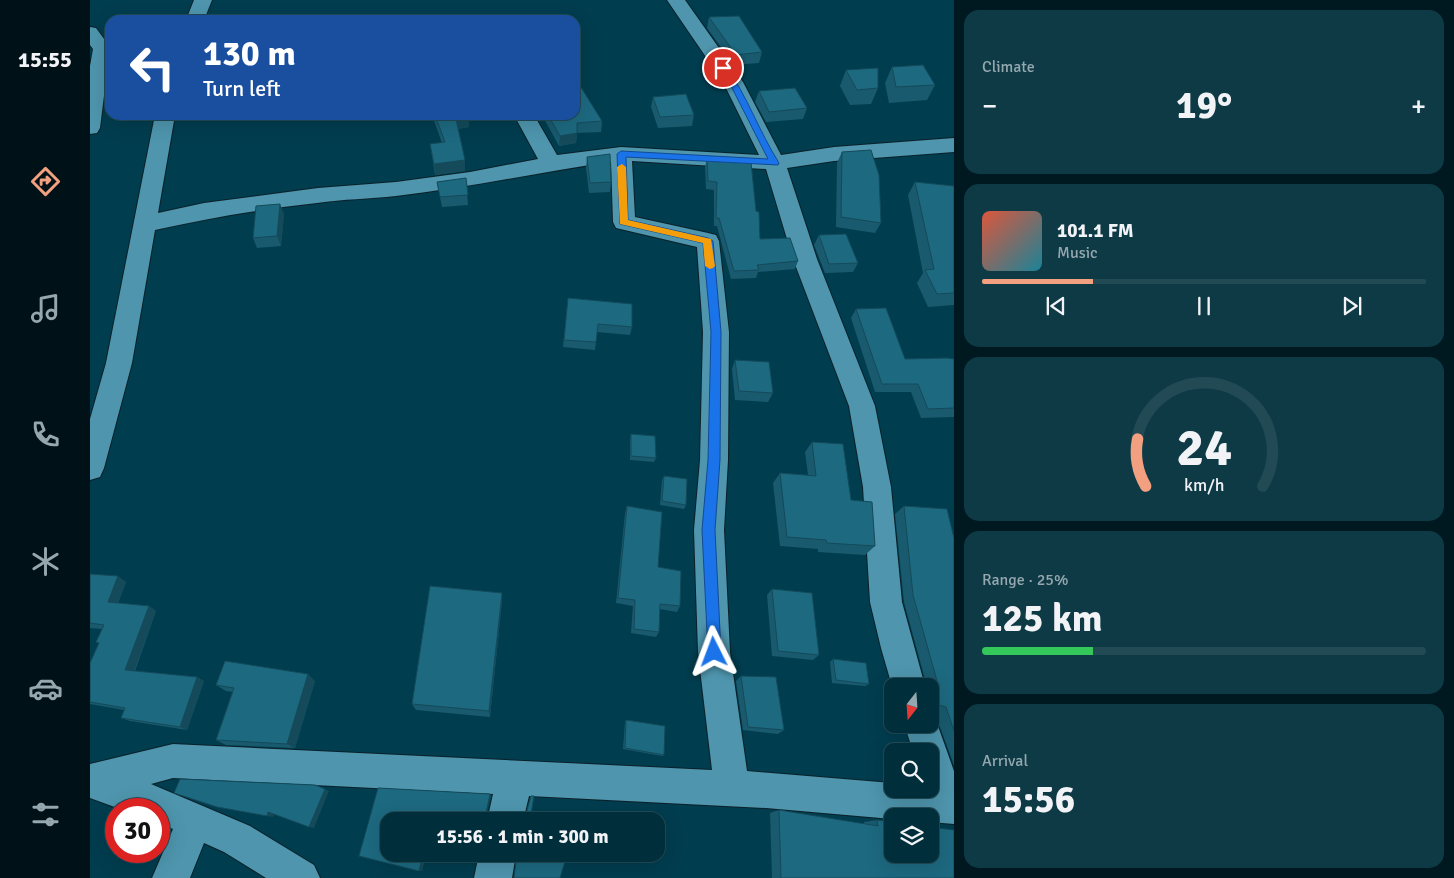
<!DOCTYPE html>
<meta charset="utf-8">
<style>
body{margin:0;font-family:Signika,sans-serif;background:#0e3a46;color:#f1f3f6;height:100vh;display:flex;flex-direction:column;font-size:19px;white-space:nowrap}
*{box-sizing:border-box;margin:0}
p{font-size:16px;color:#95a8af}
.icon{flex:none;width:28px;height:28px;fill:none;stroke:currentColor;stroke-width:2;stroke-linecap:round;stroke-linejoin:round}
.map{position:relative;flex:1;overflow:hidden}
.side{display:flex;flex-direction:column;gap:10px;padding:10px;background:#001920;width:500px}
.side>*{flex:none}
.guide{position:absolute;left:15px;top:15px;width:475px;height:105px;border-radius:15px;box-shadow:0 5px 20px #0002,0 0 0 1px #224a55;background:#1a4fa0;color:#fff;overflow:hidden}
.needle{width:32px;rotate:197deg}
.controls{position:absolute;left:794px;top:678px;display:grid;gap:10px}
.controls a{display:grid;place-items:center;width:55px;height:55px;border-radius:10px;background:#002e3b;box-shadow:0 5px 20px #0002,0 0 0 1px #224a55;font-size:25px}
.speed{position:absolute;left:15px;top:798px;display:flex;gap:10px;font-size:25px;font-weight:700;text-align:center}
.speed>*{display:grid;place-content:center;width:65px;height:65px;border-radius:50%;background:#002e3b;box-shadow:0 5px 20px #0002,0 0 0 1px #224a55;line-height:1}
.speed .limit{border:8px solid #d22;background:#fff;color:#111}
.pin{position:absolute;display:grid;place-items:center;width:42px;height:42px;color:#fff;margin:-21px;border:2px solid #fff;border-radius:50%;box-shadow:0 1px 5px #0007}
.me{position:absolute;width:55px;margin:-28px;rotate:357deg;stroke-linejoin:round;filter:drop-shadow(0 0 4px #0008)}
.turn{display:flex;align-items:center;gap:18px;height:105px;padding:0 15px;font-size:22px}
.turn .icon{width:65px;height:65px;stroke-width:2.5}
.turn b{display:block;font-size:35px;line-height:42px}
.big{font-size:38px;font-weight:700;line-height:1.1}
.side .tile{flex:1;display:flex;flex-direction:column;justify-content:center;gap:8px;min-width:0;padding:0 18px;border-radius:15px;background:#0e3a46}
.side .dial{align-items:center;gap:0}
.dial svg{height:130px;overflow:visible;fill:none;stroke:#224a55;stroke-width:7;stroke-linecap:round;text-anchor:middle}
.dial text{fill:#f1f3f6;stroke:none}
.song{display:flex;align-items:center;gap:15px}
.cover{width:60px;height:60px;border-radius:8px;background:linear-gradient(135deg,hsl(10 70% 55%),hsl(190 70% 35%))}
.played{height:5px;border-radius:2px;background:linear-gradient(90deg,#f2a07f 25%,#224a55 25%)}
.keys{display:flex;justify-content:space-around;direction:ltr}
.heat{display:flex;justify-content:space-between;align-items:center;font-size:28px;direction:ltr}
.charge{height:8px;border-radius:4px;background:linear-gradient(90deg,#34c759 25%,#224a55 0)}
.trip{position:absolute;left:290px;top:812px;width:285px;height:50px;border-radius:15px;background:#002e3b;box-shadow:0 5px 20px #0002,0 0 0 1px #224a55;font-weight:700;line-height:50px;text-align:center}
main{display:flex;flex:1;min-height:0}
.menu{display:flex;flex-direction:column;width:90px;justify-content:space-around;align-items:center;background:#001218;color:#95a8af}
.menu .icon{width:35px;height:35px}
.menu .on{color:#f2a07f}
.menu b{font-size:22px;color:#f1f3f6}
.map>svg:first-child{display:block}
.lines{fill:none;stroke-linecap:round;stroke-linejoin:round}
.street-casing{stroke:#0b2129;stroke-width:2}
.street{fill:#4e95ad;fill-rule:evenodd}
.wall{fill:#195a6e}
.shaded-wall{fill:#144a5a}
.building{fill:#1d6980;stroke:#144a5a}
.route{fill:#1a73e8;stroke:#114b97}
.slow{fill:#f59e0b}
</style>
<main>
<nav class="menu">
<b>15:55</b>
<svg class="icon on" aria-label="directions" viewBox="0 0 24 24"><path d="M12 3l9 9-9 9-9-9zM9 14v-3h6M13 9l2 2-2 2"/></svg>
<svg class="icon" aria-label="music" viewBox="0 0 24 24"><path d="M9 18V5l10-2v13"/><circle cx="6" cy="18" r="3"/><circle cx="16" cy="16" r="3"/></svg>
<svg class="icon" aria-label="phone" viewBox="0 0 24 24"><path d="M5 4h4l2 5-3 2q2 4 5 5l2-3 5 2v4C11 20 4 13 5 4z"/></svg>
<svg class="icon" aria-label="climate" viewBox="0 0 24 24"><path d="M12 3v18M4 7l16 10M4 17L20 7"/></svg>
<svg class="icon" aria-label="car" viewBox="0 0 24 24"><path d="M5 17H2v-5l4-1 3-4h7l3 4 3 1v5h-3M9 17h6M6 11h13"/><circle cx="7" cy="17" r="2"/><circle cx="17" cy="17" r="2"/></svg>
<svg class="icon" aria-label="filters" viewBox="0 0 24 24"><path d="M4 7h16M4 17h16"/><circle cx="9" cy="7" r="2"/><circle cx="15" cy="17" r="2"/></svg>
</nav>
<div class="map">
<svg width="864" height="878" viewBox="0 0 864 878">
<rect width="100%" height="100%" fill="#003d4f"/>
<g class="lines">
<g class="street-casing">
<path id="street" d="M 104,0 L 122,0 L 114,20 L 96,20 Z
M 577,0 L 595,0 L 653,82 L 691,155 L 744,147 L 864,138 L 864,152 L 744,161 L 697,168 L 727,259 L 785,406 L 801,487 L 812,602 L 835,686 L 802,686 L 791,648 L 780,602 L 773,487 L 759,406 L 703,259 L 676,169 L 542,161 L 545,217 L 618,233 L 626,235 L 629,241 L 639,332 L 638,460 L 634,530 L 640,652 L 657,771 L 802,783 L 802,789 L 840,789 L 840,751 L 823,751 L 814,724 L 840,724 L 840,711 L 843,712 L 864,771 L 864,824 L 840,822 L 840,816 L 802,816 L 802,819 L 676,808 L 439,796 L 433,821 L 397,821 L 403,794 L 83,778 L 61,784 L 160,826 L 224,865 L 230,878 L 176,878 L 134,852 L 114,843 L 100,878 L 62,878 L 83,829 L 69,823 L 69,809 L 30,809 L 0,798 L 0,764 L 83,744 L 622,770 L 608,652 L 604,530 L 610,460 L 613,332 L 607,247 L 526,228 L 523,222 L 521,162 C 449,172 378,188 306,196 C 280,199 253,199 227,203 C 172,209 118,218 65,230 L 42,363 L 14,468 L 10,477 L 0,480 L 0,419 L 16,363 L 65,115 L 85,115 L 68,213 L 114,203 L 228,188 L 306,182 L 380,172 L 448,159 L 424,115 L 444,115 L 467,155 L 531,147 L 669,155 L 633,82 Z
M 0,27 L 6,28 L 20,47 L 10,128 L 7,133 L 0,134 L 0,66 L 3,49 L 0,45 Z
M 389,854 L 426,854 L 422,878 L 384,878 Z"/>
</g>
<use href="#street" class="street"/>
</g>
<path class="wall" d="M 619,17 L 672,52 L 669,63 L 644,65 L 617,28 Z
M 802,67 L 845,85 L 837,100 L 799,103 L 795,83 Z
M 756,70 L 788,88 L 781,104 L 760,105 L 750,86 Z
M 669,91 L 717,108 L 713,119 L 676,122 L 665,102 Z
M 563,97 L 604,115 L 602,126 L 568,128 L 561,107 Z
M 342,115 L 378,115 L 379,127 L 368,129 L 375,160 L 375,171 L 345,175 L 340,144 L 352,143 Z
M 452,115 L 485,115 L 512,121 L 511,132 L 487,133 L 486,143 L 469,146 Z
M 752,152 L 791,223 L 785,233 L 746,227 L 747,163 Z
M 497,157 L 521,182 L 520,192 L 499,193 L 496,168 Z
M 617,159 L 666,211 L 670,239 L 708,261 L 705,269 L 668,272 L 666,278 L 641,279 L 627,226 L 624,226 L 624,190 L 616,189 L 615,167 Z
M 376,178 L 378,205 L 352,207 L 347,182 Z
M 825,182 L 864,186 L 864,305 L 838,307 L 827,283 L 833,273 L 818,195 Z
M 194,214 L 191,246 L 167,248 L 163,238 Z
M 729,235 L 768,263 L 763,272 L 735,273 L 724,245 Z
M 478,298 L 542,327 L 540,335 L 507,332 L 505,350 L 473,347 Z
M 766,309 L 815,359 L 864,359 L 864,417 L 831,418 L 821,392 L 785,392 L 761,318 Z
M 645,360 L 683,393 L 678,402 L 645,400 L 642,369 Z
M 541,434 L 566,458 L 564,462 L 540,460 L 540,439 Z
M 722,442 L 761,500 L 785,546 L 775,555 L 728,552 L 728,549 L 690,546 L 683,483 L 690,473 L 718,475 L 715,452 Z
M 574,476 L 596,505 L 594,509 L 570,505 L 572,480 Z
M 537,506 L 568,567 L 590,606 L 587,612 L 570,609 L 569,632 L 566,637 L 541,633 L 543,606 L 526,603 L 535,513 Z
M 814,506 L 864,538 L 864,765 L 847,719 L 840,721 L 840,686 L 816,686 L 822,683 L 836,683 L 814,602 L 805,514 Z
M 0,574 L 36,582 L 28,603 L 59,606 L 66,611 L 45,671 L 107,677 L 114,681 L 97,730 L 40,721 L 31,718 L 34,710 L 0,704 L 0,663 L 9,644 L 6,642 L 12,629 L 0,628 Z
M 682,589 L 729,655 L 723,660 L 682,656 L 677,595 Z
M 412,593 L 412,601 L 400,717 L 326,710 L 322,704 Z
M 743,659 L 779,684 L 775,686 L 742,683 L 740,662 Z
M 651,676 L 694,730 L 688,734 L 653,730 L 646,681 Z
M 225,681 L 205,748 L 136,745 L 126,740 L 143,692 L 136,691 L 126,685 Z
M 536,720 L 574,755 L 572,756 L 533,749 L 535,722 Z
M 837,750 L 848,750 L 848,760 L 840,762 L 840,751 L 833,751 Z
M 288,788 L 400,794 L 401,796 L 395,819 L 345,818 L 344,821 L 299,821 L 299,854 L 336,854 L 332,871 L 329,871 L 269,856 Z
M 689,810 L 774,824 L 774,822 L 787,820 L 864,878 L 682,878 L 680,813 Z"/>
<path class="shaded-wall" d="M 378,116 L 379,127 L 366,129 L 366,119 Z
M 487,133 L 486,143 L 469,146 L 470,136 Z
M 375,160 L 375,171 L 345,175 L 344,164 Z
M 190,204 L 194,214 L 191,246 L 187,236 Z
M 28,576 L 36,582 L 26,607 L 18,602 Z
M 412,593 L 412,601 L 400,717 L 399,711 Z
M 59,606 L 66,611 L 43,674 L 35,670 Z
M 218,674 L 225,681 L 205,748 L 197,744 Z
M 107,677 L 114,681 L 97,730 L 90,727 Z
M 235,789 L 239,791 L 224,828 L 219,827 Z
M 400,794 L 401,796 L 395,819 L 395,818 Z
M 178,812 L 184,813 L 183,817 L 177,816 Z
M 343,816 L 345,818 L 344,821 L 341,821 Z
M 333,854 L 336,854 L 332,871 L 329,871 Z"/>
<path class="building" d="M 649,16 L 672,52 L 646,55 L 619,17 Z
M 833,65 L 845,85 L 806,87 L 802,67 Z
M 788,68 L 788,88 L 767,90 L 756,70 Z
M 489,84 L 512,121 L 487,123 L 487,133 L 470,136 L 458,115 L 485,115 L 485,85 Z
M 705,88 L 717,108 L 679,112 L 669,91 Z
M 596,94 L 604,115 L 570,117 L 563,97 Z
M 345,115 L 378,115 L 378,116 L 366,119 L 375,160 L 344,164 L 340,144 L 355,142 Z
M 781,150 L 789,175 L 791,223 L 751,217 L 752,152 Z
M 520,154 L 521,182 L 500,183 L 497,157 Z
M 617,159 L 661,162 L 666,211 L 669,212 L 670,239 L 700,238 L 708,261 L 667,265 L 669,270 L 644,271 L 629,218 L 626,218 L 627,182 L 618,181 Z
M 376,178 L 378,195 L 350,197 L 347,182 Z
M 825,182 L 864,186 L 864,293 L 847,294 L 835,270 L 844,269 Z
M 190,204 L 187,236 L 163,238 L 166,206 Z
M 756,234 L 768,263 L 739,264 L 729,235 Z
M 478,298 L 542,304 L 542,327 L 508,324 L 506,342 L 474,340 Z
M 796,308 L 815,359 L 857,358 L 864,359 L 864,408 L 838,409 L 828,384 L 792,384 L 766,309 Z
M 645,360 L 679,362 L 683,393 L 649,391 Z
M 541,434 L 565,436 L 566,458 L 541,456 Z
M 722,442 L 753,444 L 761,500 L 782,502 L 785,546 L 737,543 L 736,540 L 697,537 L 690,473 L 726,476 Z
M 574,476 L 597,479 L 596,505 L 572,501 Z
M 537,506 L 572,512 L 568,567 L 591,571 L 590,606 L 570,604 L 569,632 L 544,629 L 545,600 L 528,598 Z
M 814,506 L 857,509 L 864,538 L 864,731 L 856,707 L 849,705 L 849,718 L 840,718 L 840,686 L 823,686 L 822,683 L 845,683 L 847,681 L 823,595 Z
M 0,574 L 28,576 L 18,602 L 59,606 L 35,670 L 107,677 L 90,727 L 31,718 L 35,708 L 0,702 L 0,663 L 9,643 L 6,642 L 14,625 L 0,623 Z
M 340,586 L 412,593 L 399,711 L 322,704 Z
M 682,589 L 722,593 L 729,655 L 688,651 Z
M 743,659 L 776,663 L 779,684 L 746,680 Z
M 135,661 L 218,674 L 197,744 L 126,740 L 144,688 L 126,685 Z
M 651,676 L 686,677 L 694,730 L 658,727 Z
M 536,720 L 575,726 L 574,755 L 535,748 Z
M 837,750 L 848,750 L 848,760 L 840,760 L 840,751 L 837,751 Z
M 90,779 L 225,785 L 235,789 L 219,827 L 178,812 L 177,816 L 127,807 L 84,793 Z
M 288,788 L 400,794 L 395,818 L 343,816 L 341,821 L 299,821 L 299,854 L 333,854 L 329,871 L 269,856 Z
M 441,796 L 444,796 L 440,821 L 434,821 Z
M 689,810 L 788,826 L 787,820 L 802,822 L 802,854 L 840,854 L 840,827 L 864,830 L 864,878 L 691,878 Z
M 427,854 L 466,854 L 476,858 L 470,878 L 424,878 Z"/>
<path class="route" d="M 631,66 L 636,66 C 657,96 669,131 689,163 L 688,165 L 536,157 L 538,220 L 618,238 L 623,241 L 631,332 L 630,460 L 625,530 L 631,652 L 629,657 L 624,659 L 620,657 L 618,652 L 612,530 L 618,460 L 621,332 L 613,243 L 530,224 L 527,154 L 531,151 L 678,159 L 639,82 L 629,68 Z"/>
<path class="slow" d="M 532,164 L 536,167 L 538,220 L 621,239 L 625,266 L 623,268 L 620,269 L 615,266 L 613,243 L 530,224 L 527,167 Z"/>
</svg>
<div class="controls">
<a><svg class="needle" viewBox="-14 -14 28 28"><path d="M0-13l5 13h-10z" fill="#e53935"/><path d="M0 13l5-13h-10z" fill="#95a8af"/></svg></a>
<a><svg class="icon" aria-label="search" viewBox="0 0 24 24"><circle cx="10" cy="10" r="6"/><path d="M15 15l6 6"/></svg></a>
<a><svg class="icon" aria-label="layers" viewBox="0 0 24 24"><path d="M12 4l9 5-9 5-9-5zM3 14l9 5 9-5"/></svg></a>
</div>
<div class="speed"><div class="limit">30</div></div>
<div class="pin" style="left:633px;top:68px;background:#d93025"><svg class="icon" aria-label="arrive" viewBox="0 0 24 24"><path d="M6 21V4h12l-3 4 3 4H6"/></svg></div>
<svg class="me" style="left:624px;top:652px" viewBox="-20 -20 40 40"><path d="M0-17L14 15 0 8-14 15z" fill="#1a73e8" stroke="#fff" stroke-width="4"/></svg>
<div class="trip">15:56 · 1 min · 300 m</div>
<div class="guide">
<div class="turn"><svg class="icon" aria-label="left" viewBox="0 0 24 24"><path d="M17 20v-9H6M10 6l-5 5 5 5"/></svg><div><b>130 m</b>Turn left</div></div>
</div>
</div>
<section class="side">
<div class="tile"><p>Climate</p>
<div class="heat"><a>−</a><b class="big">19°</b><a>+</a></div>
</div>
<div class="tile">
<div class="song"><i class="cover"></i><div><b>101.1 FM</b><p>Music</p></div></div>
<div class="played"></div>
<div class="keys"><svg class="icon" aria-label="previous" viewBox="0 0 24 24"><path d="M18 5L8 12l10 7zM5 5v14"/></svg><svg class="icon" aria-label="pause" viewBox="0 0 24 24"><path d="M8 5v14M16 5v14"/></svg><svg class="icon" aria-label="next" viewBox="0 0 24 24"><path d="M6 5l10 7-10 7zM19 5v14"/></svg></div>
</div>
<div class="tile dial"><svg viewBox="0 0 100 80">
<path d="M14 69A42 42 0 1 1 86 69"/>
<path d="M14 69A42 42 0 0 1 9 40" stroke="#f2a07f"/>
<text x="50" y="56" font-size="32" font-weight="700">24</text>
<text x="50" y="72" font-size="11">km/h</text>
</svg></div>
<div class="tile"><p>Range · 25%</p><b class="big">125 km</b><div class="charge"></div></div>
<div class="tile"><p>Arrival</p><b class="big">15:56</b></div>
</section>
</main>
